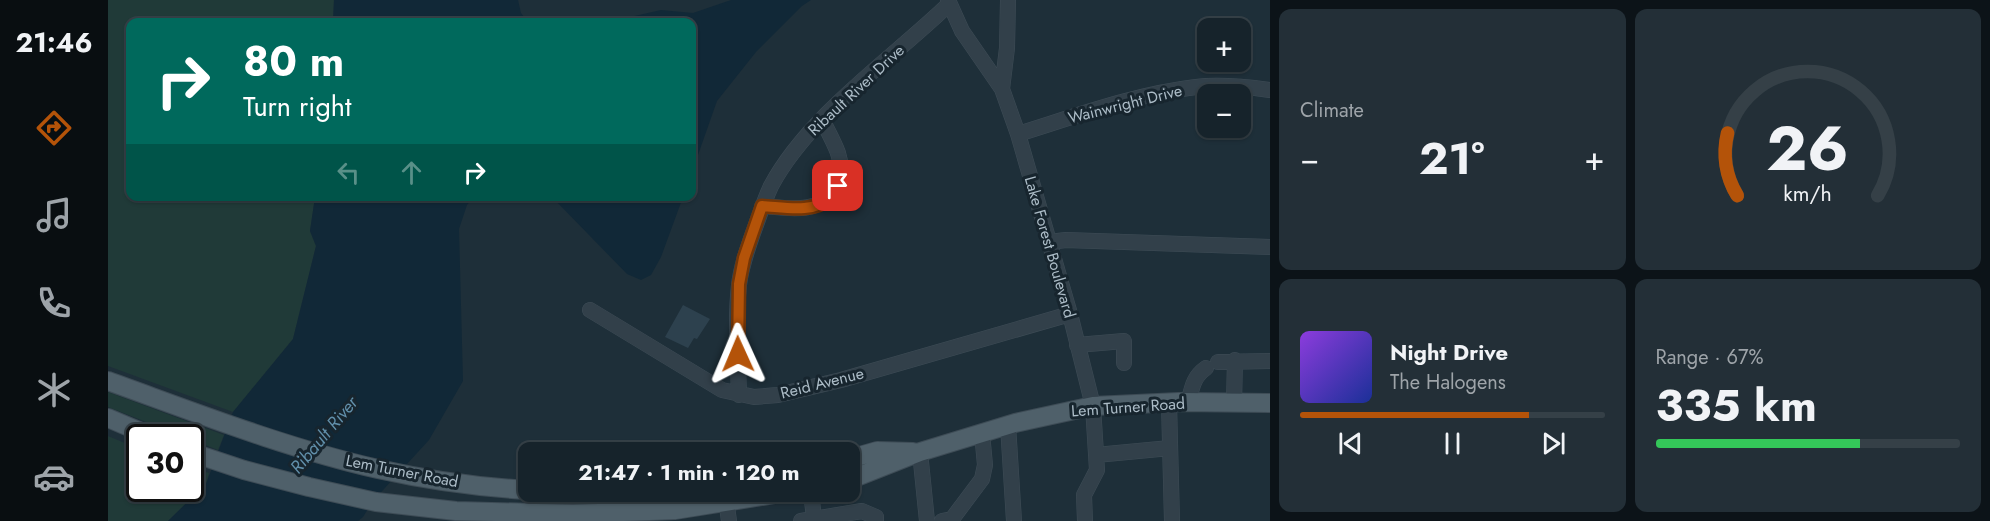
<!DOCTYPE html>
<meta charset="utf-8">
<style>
body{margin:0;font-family:Jost,sans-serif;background:#232f37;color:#f1f3f6;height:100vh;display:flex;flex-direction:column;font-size:22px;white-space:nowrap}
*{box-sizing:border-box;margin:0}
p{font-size:20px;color:#9ea4a9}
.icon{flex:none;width:33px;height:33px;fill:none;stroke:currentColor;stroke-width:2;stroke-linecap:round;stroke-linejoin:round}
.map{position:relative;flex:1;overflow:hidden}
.side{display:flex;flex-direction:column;gap:9px;padding:9px;background:#0c1318;width:720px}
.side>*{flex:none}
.top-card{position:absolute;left:18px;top:18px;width:570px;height:183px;border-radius:12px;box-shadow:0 2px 4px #0004,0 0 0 2px #354047;background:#00695c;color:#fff;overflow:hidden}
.tools{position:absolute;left:1089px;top:18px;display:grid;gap:12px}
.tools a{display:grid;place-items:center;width:54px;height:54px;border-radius:12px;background:#16232b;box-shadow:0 2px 4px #0004,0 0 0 2px #354047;font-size:30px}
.speed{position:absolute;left:18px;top:424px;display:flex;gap:12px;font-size:30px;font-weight:700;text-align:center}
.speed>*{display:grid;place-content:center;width:78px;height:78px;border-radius:50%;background:#16232b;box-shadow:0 2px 4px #0004,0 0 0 2px #354047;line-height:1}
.speed .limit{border:3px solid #111;border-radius:9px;background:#fff;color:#111}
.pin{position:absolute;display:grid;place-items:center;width:51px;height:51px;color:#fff;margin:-26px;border-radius:12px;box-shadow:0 3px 9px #0006}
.me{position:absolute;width:66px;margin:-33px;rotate:359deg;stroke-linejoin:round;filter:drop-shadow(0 0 4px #0008)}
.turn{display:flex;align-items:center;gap:21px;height:126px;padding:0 18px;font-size:27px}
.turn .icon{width:78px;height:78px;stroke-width:2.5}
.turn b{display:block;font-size:42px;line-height:51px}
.lanes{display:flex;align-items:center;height:57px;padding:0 18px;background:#0003;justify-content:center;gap:30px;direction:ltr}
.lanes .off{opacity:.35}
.big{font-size:45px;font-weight:700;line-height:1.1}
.side .tile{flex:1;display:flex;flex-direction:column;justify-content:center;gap:9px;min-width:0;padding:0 21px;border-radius:12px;background:#232f37}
.side .dial{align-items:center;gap:0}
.dial svg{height:156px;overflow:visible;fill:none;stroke:#354047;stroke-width:7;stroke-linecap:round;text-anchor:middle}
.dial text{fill:#f1f3f6;stroke:none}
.song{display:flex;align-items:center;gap:18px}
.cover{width:72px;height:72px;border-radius:9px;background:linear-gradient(135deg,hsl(270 70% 55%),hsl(230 70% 35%))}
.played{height:6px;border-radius:3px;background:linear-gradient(90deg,#b45309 75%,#354047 75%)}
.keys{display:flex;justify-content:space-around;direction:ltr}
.heat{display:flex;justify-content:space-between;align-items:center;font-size:33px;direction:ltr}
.charge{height:9px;border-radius:4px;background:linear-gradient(90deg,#34c759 67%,#354047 0)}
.side .tiles{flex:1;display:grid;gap:9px;grid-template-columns:repeat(2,1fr)}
.trip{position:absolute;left:410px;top:442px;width:342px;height:60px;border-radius:12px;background:#16232b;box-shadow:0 2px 4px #0004,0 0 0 2px #354047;font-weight:700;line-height:60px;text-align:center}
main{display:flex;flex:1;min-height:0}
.menu{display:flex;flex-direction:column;width:108px;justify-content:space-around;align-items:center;background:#090e11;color:#9ea4a9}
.menu .icon{width:42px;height:42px}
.menu .active{color:#b45309}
.menu b{font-size:27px;color:#f1f3f6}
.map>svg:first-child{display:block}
.green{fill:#203a38}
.water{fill:#112837}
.building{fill:#2d414e}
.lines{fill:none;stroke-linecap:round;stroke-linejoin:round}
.minor-casing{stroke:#3e4c56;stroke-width:16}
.major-casing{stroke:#3e4c56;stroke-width:20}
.minor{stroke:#32404a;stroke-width:15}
.major{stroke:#4f606a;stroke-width:18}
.route-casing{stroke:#753606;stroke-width:15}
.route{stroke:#b45309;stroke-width:10}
.labels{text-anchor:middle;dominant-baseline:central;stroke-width:6;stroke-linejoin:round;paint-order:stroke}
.street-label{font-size:16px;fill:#acbcc7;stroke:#17252e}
.water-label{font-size:18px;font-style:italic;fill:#618faa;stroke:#17252e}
</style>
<main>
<nav class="menu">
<b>21:46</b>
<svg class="icon active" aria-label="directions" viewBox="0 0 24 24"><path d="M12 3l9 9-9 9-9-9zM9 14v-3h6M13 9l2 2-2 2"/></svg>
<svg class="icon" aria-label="music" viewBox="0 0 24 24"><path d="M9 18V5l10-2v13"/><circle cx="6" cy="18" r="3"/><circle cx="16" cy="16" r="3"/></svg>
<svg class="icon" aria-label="phone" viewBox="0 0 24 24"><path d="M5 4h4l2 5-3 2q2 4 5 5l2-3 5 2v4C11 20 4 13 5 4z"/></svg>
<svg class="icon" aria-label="climate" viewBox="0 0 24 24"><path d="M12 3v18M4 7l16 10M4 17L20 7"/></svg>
<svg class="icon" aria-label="car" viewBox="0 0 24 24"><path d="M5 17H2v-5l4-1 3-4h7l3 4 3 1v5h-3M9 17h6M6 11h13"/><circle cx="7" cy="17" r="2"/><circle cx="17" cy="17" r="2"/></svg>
</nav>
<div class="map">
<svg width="1162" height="521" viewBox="0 0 1162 521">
<rect width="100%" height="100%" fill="#1e2f39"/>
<path class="green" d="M 0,0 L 226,0 L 225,22 L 22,22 L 22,196 L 207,197 L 202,231 L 208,246 L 185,339 L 125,412 L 0,366 Z
M 0,392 L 116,435 L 110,450 L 0,407 Z
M 0,436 L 31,449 L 32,489 L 82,489 L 83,467 L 101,473 L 98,484 L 60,521 L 0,521 Z"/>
<path class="water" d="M 226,0 L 410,0 L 413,13 L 420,22 L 225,22 Z
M 623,0 L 703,0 L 694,6 L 648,52 L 609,101 L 584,172 L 584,22 L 500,22 L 553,10 L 585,13 Z
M 207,197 L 366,197 L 359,205 L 351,229 L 355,381 L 321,440 L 265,501 L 255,517 L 250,521 L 60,521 L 98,484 L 125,412 L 185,339 L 208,246 L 202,231 Z
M 444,197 L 575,197 L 553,257 L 543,275 L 533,280 L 519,274 Z"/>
<path class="building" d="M 575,305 L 602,319 L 589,339 L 586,338 L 580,348 L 557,337 Z"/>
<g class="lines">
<g class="minor-casing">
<path id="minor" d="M 840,0 L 854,31 L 894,89 L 910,134 L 962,314 L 985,406 L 989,470 L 976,495 L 977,521
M 894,89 L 899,48 L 900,0
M 910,134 C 968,116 1028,94 1088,87 C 1110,84 1140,87 1162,90
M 654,206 C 680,208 711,215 727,189 C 734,179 734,165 730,153 C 726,142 719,130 714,119
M 941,242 L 958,240 L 1162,247
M 482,310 L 614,390 L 646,397 L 670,395 L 733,380 L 962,314
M 969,345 L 1016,341 L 1016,363
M 1110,362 L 1162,361
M 631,395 C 630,359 627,321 631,285 C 633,267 639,250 645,233 C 651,217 656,201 663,186 C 701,115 784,59 841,4
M 1061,403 L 1064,521
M 1080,403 C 1084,388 1085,377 1098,368
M 1126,403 L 1127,360
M 900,425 L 906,521
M 812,452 L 819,521
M 988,455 L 1062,448
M 617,492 L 621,521
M 703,492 L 706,518
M 693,521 L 754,511 L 768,517 L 768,521
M 834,521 L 844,519 L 874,479 L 877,465 L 874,433"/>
</g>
<g class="major-casing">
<path id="major" d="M 0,381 C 89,413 178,448 270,469 C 319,480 370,487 420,490
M 0,418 L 47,438
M 82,452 L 136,470 L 201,487 L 268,502 L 348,511 L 465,514 L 567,510 L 679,492
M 741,459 L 769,451 L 805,452
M 741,480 L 812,452 L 907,423 L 985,406 L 1071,402 L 1162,403
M 442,492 L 462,493 L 518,492"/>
</g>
<use href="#minor" class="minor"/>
<use href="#major" class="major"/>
</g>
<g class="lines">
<g class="route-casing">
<path id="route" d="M 630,354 L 631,284 L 636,258 L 654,206 C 675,207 705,214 722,198 C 725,195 727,189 730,186"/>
</g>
<use href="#route" class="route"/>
</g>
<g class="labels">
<g class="street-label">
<text transform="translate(748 90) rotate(-43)">Ribault River Drive</text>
<text transform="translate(1017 104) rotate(-14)">Wainwright Drive</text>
<text transform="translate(942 247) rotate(74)">Lake Forest Boulevard</text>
<text transform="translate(714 383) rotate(-14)">Reid Avenue</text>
<text transform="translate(1020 407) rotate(-4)">Lem Turner Road</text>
<text transform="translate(294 471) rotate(11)">Lem Turner Road</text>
</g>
<g class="water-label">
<text transform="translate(216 435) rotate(-50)">Ribault River</text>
</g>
</g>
</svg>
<div class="tools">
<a>+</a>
<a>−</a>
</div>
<div class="speed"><div class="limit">30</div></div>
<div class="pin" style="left:730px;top:186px;background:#d93025"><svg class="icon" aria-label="arrive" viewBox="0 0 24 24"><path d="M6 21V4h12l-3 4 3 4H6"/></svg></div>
<svg class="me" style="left:630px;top:354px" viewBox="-20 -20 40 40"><path d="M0-17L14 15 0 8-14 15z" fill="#b45309" stroke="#fff" stroke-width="4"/></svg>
<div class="trip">21:47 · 1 min · 120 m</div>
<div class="top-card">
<div class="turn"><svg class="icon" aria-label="right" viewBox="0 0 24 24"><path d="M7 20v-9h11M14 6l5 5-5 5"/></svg><div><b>80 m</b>Turn right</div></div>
<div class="lanes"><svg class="icon off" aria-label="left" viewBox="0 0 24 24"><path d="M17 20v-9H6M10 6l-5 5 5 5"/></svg><svg class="icon off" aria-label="ahead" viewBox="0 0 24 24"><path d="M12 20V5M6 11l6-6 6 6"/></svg><svg class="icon" aria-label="right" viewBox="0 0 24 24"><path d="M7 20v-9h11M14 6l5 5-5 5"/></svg></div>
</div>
</div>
<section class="side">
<div class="tiles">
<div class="tile"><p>Climate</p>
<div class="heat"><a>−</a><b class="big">21°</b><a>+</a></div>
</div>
<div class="tile dial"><svg viewBox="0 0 100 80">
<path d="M14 69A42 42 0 1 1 86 69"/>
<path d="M14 69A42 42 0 0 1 9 37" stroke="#b45309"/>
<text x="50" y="56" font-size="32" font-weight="700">26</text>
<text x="50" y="72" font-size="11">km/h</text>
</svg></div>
<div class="tile">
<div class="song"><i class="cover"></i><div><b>Night Drive</b><p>The Halogens</p></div></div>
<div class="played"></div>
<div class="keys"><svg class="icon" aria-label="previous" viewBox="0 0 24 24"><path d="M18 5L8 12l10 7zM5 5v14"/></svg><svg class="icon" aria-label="pause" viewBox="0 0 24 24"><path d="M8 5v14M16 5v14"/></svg><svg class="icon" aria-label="next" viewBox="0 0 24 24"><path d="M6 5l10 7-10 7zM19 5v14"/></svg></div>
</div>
<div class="tile"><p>Range · 67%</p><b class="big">335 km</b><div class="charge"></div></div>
</div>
</section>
</main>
